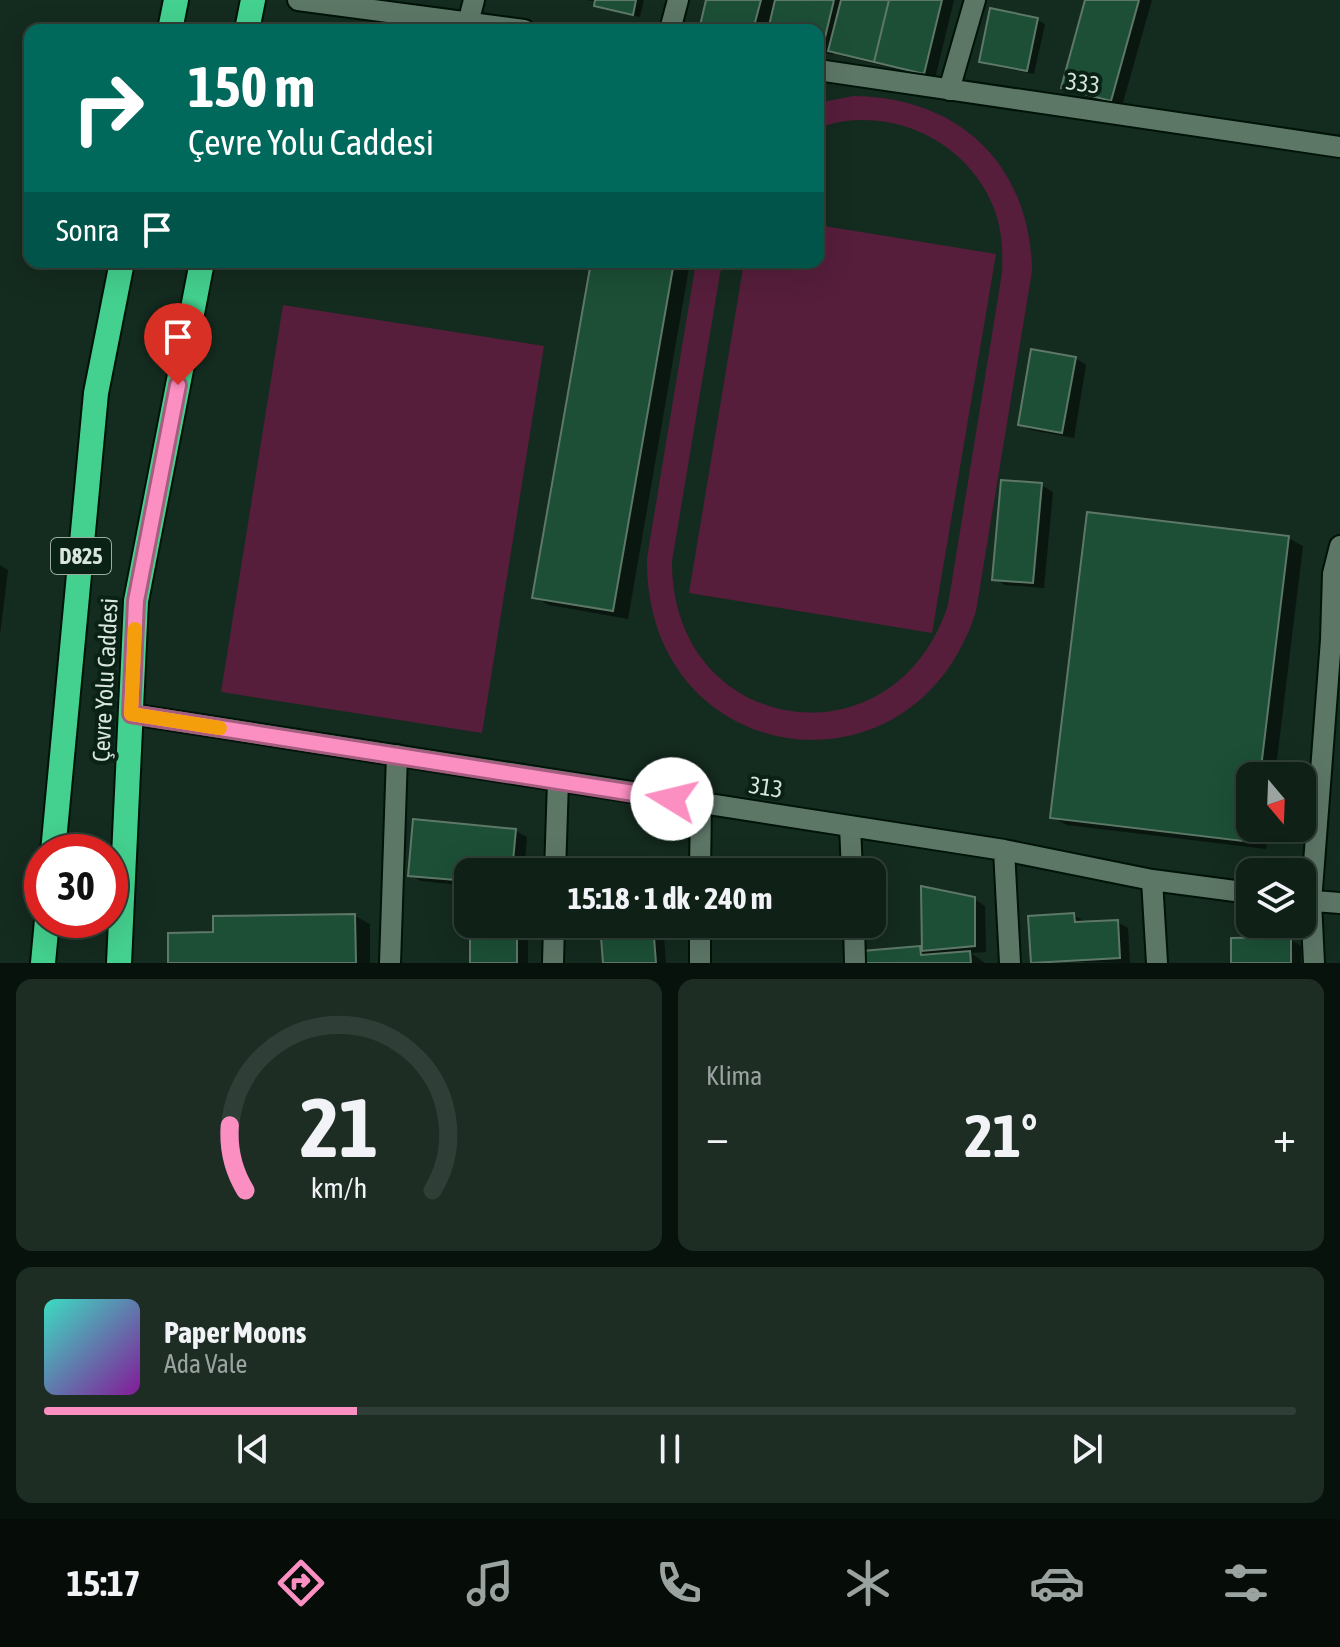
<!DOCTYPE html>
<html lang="tr">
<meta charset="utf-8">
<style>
body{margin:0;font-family:"Asap Condensed",sans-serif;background:#1d2d24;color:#f1f3f6;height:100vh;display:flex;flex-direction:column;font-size:30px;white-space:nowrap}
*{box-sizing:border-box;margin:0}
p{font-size:26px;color:#9ba3a1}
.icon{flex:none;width:44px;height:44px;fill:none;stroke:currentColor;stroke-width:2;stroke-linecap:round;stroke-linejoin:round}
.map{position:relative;height:963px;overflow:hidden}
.side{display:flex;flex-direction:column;gap:16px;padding:16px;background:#08120d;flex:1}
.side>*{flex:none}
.banner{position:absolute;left:24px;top:24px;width:800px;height:244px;border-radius:16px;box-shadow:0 8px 32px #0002,0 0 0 2px #2f3e36;background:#00695c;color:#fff;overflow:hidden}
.needle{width:52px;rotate:161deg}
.controls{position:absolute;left:1236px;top:762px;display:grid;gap:16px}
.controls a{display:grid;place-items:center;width:80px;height:80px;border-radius:16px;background:#0f2017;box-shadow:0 8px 32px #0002,0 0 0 2px #2f3e36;font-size:40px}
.speed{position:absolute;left:24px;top:834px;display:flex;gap:16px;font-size:40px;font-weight:700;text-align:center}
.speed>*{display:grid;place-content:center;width:104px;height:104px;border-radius:50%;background:#0f2017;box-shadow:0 8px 32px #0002,0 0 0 2px #2f3e36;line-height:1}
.speed .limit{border:12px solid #d22;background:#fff;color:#111}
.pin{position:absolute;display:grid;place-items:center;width:68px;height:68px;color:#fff;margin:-82px -34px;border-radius:50% 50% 50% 0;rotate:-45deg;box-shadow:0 0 8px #0007}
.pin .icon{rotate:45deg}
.me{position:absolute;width:88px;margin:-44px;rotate:279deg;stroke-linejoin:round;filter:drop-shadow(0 0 6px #0008)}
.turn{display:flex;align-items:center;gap:28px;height:168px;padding:0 32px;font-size:36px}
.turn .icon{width:104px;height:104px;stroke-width:2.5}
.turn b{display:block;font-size:56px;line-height:68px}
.then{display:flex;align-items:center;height:76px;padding:0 32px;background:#0003;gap:16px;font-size:30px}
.big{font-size:60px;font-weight:700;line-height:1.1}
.side .widget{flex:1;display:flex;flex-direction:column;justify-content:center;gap:12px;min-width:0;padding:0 28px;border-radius:16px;background:#1d2d24}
.side .dial{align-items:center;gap:0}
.dial svg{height:208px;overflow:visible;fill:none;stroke:#2f3e36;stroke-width:7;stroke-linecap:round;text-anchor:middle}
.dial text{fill:#f1f3f6;stroke:none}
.song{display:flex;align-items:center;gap:24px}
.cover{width:96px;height:96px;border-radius:12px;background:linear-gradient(135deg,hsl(170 70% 55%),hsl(290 70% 35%))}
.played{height:8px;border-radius:4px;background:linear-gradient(90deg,#fc8fc2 25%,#2f3e36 25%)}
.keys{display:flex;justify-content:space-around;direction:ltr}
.heat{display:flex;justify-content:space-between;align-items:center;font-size:44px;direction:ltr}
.side .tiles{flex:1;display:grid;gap:16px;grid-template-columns:1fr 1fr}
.widget:last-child{grid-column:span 2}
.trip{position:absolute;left:454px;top:858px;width:432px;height:80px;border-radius:16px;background:#0f2017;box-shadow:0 8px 32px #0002,0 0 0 2px #2f3e36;font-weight:700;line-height:80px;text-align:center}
.tab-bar{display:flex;height:128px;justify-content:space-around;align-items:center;background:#060d09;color:#9ba3a1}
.tab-bar .icon{width:56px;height:56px}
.tab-bar .current{color:#fc8fc2}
.tab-bar b{font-size:36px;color:#f1f3f6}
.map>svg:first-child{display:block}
.grass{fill:#561e3b}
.shadow{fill:#0007}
.building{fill:#1c4f36;stroke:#5e7868;stroke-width:2}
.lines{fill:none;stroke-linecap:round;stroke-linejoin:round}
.minor-casing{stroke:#001308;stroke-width:24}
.highway-casing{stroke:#001308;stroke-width:28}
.minor{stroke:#5d7767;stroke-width:20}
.highway{stroke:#44d18f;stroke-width:24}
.route-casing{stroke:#a45d7e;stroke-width:20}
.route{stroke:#fc8fc2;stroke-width:14}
.slow{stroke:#f59e0b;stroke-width:14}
.labels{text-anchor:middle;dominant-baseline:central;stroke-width:8;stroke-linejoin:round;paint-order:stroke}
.shield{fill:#0a2115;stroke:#9aaba1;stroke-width:2}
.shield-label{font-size:22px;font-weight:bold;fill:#d8e6dd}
.street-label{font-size:24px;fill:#d8e6dd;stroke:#0a2115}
</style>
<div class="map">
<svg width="1340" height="963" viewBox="0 0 1340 963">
<rect width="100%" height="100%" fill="#142b1f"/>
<path class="grass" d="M 853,96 C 959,97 1030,164 1032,271 L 976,611 C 914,809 644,769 647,558 L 696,262 L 722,262 L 672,561 C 671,736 894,771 948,605 L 1002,273 C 1003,250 1002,228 993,206 C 966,139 886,103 818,128 L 818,103 Z
M 818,225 L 996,254 L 932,633 L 689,593 L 744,262 L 818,262 Z
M 283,305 L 544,346 L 482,733 L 221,692 Z"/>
<path class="shadow" d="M 586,0 L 644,0 L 640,17 L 603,9 L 596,5 L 597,2 Z
M 708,0 L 954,0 L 935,79 L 842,56 L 834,52 L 833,55 L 818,51 L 818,30 L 701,30 Z
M 1087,0 L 1152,0 L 1122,106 L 1074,93 L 1063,87 Z
M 1038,20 L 1045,24 L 1034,74 L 988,65 L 981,61 Z
M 593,262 L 690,262 L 628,619 L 549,605 L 534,597 Z
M 1075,358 L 1086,365 L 1074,438 L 1031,430 L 1020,424 Z
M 1041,485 L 1053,492 L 1044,588 L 1005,585 L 994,578 Z
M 1288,538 L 1303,546 L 1275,776 L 1250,776 L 1250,828 L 1269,828 L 1266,849 L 1067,825 L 1052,817 Z
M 0,565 L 8,570 L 0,635 Z
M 516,831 L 527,837 L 524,872 L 468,872 L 468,886 L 421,881 L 410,875 Z
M 974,899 L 985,906 L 986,952 L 971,953 L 985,963 L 865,963 L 920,948 L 924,950 Z
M 1074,915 L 1085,922 L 1117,922 L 1128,928 L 1130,963 L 1033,961 Z
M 355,916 L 370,924 L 370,963 L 170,963 L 215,934 Z
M 472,924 L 528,924 L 528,963 L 472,963 Z
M 602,924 L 663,924 L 666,963 L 605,963 Z
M 726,924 L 836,924 L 837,932 L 738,935 L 726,929 Z
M 1290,939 L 1301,946 L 1301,963 L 1233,963 Z"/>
<path class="building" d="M 595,0 L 636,0 L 633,15 L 594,6 Z
M 706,0 L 761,0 L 753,30 L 699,30 Z
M 775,0 L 834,0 L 822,50 L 818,49 L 818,30 L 768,30 Z
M 841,0 L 889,0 L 874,62 L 828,51 Z
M 889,0 L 942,0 L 924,74 L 874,62 Z
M 1085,0 L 1139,0 L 1111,101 L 1061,88 Z
M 990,8 L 1038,18 L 1027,71 L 979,62 Z
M 591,262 L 674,262 L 613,611 L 532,598 Z
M 1031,349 L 1076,357 L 1062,433 L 1018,425 Z
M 1001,480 L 1042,483 L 1033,583 L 992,580 Z
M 1087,512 L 1289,536 L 1260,776 L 1250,776 L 1250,828 L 1253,828 L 1251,842 L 1050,818 Z
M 413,819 L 516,829 L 512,872 L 468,872 L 468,881 L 408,876 Z
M 723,867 L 768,872 L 723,872 Z
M 921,886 L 975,897 L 975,946 L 922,951 Z
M 1074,913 L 1075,922 L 1118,920 L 1120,958 L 1031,963 L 1028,916 Z
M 355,914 L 356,963 L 168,963 L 168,933 L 213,932 L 213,916 Z
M 470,924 L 517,924 L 517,963 L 470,963 Z
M 600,924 L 653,924 L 656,963 L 603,963 Z
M 724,924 L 826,924 L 826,927 L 724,930 Z
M 1291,937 L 1291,963 L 1231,963 L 1231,938 Z
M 920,946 L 921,955 L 970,951 L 971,963 L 863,963 L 862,951 Z"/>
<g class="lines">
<g class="minor-casing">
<path id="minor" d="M 298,0 L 524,30
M 468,23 L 474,0
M 670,30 L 678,0
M 818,70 L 1340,147
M 949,90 L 975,0
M 131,714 L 1004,850 L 1152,880 L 1250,893
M 850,826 L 852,872
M 1004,850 L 1010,963
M 555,872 L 558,781
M 700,872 L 701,803
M 1152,880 L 1157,963
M 1302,900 L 1340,903
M 854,924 L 855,963
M 390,963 L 397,755
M 553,963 L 554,924
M 700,963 L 700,924
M 1314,963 L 1311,902 L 1331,640 L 1333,574 L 1340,546"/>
</g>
<g class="highway-casing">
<path id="highway" d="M 170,30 L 176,0
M 247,30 L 253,0
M 53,852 L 96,393 L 122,262
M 43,963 L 47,920
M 119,963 L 136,601 L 202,262"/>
</g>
<use href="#minor" class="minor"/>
<use href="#highway" class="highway"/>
</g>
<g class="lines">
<g class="route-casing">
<path id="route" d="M 178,385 L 136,601 L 131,714 L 672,799"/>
</g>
<use href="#route" class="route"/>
<path class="slow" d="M 135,629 L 131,714 L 220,728"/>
</g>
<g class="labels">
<rect class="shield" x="51" y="538" width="60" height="36" rx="6"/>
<g class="shield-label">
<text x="81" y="556">D825</text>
</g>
<g class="street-label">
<text transform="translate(1083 83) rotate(8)">333</text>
<text transform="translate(105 680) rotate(-87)">Çevre Yolu Caddesi</text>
<text transform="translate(766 787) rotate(9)">313</text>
</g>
</g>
</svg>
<div class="controls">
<a><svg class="needle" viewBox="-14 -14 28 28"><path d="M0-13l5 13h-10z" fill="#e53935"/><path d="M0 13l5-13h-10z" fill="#9ba3a1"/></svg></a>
<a><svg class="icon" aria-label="layers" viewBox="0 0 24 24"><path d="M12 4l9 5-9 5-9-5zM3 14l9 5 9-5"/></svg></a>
</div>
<div class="speed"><div class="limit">30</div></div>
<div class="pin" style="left:178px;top:385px;background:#d93025"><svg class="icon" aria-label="arrive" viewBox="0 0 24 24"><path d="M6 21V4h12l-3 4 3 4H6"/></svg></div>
<svg class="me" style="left:672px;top:799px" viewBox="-20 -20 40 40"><circle r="19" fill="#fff"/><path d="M0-13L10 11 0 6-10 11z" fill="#fc8fc2"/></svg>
<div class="trip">15:18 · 1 dk · 240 m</div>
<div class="banner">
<div class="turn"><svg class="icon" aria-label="right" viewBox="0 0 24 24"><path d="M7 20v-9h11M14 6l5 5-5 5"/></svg><div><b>150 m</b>Çevre Yolu Caddesi</div></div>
<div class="then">Sonra<svg class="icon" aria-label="arrive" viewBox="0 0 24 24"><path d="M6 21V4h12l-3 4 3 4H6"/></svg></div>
</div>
</div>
<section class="side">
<div class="tiles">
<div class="widget dial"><svg viewBox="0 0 100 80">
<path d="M14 69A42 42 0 1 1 86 69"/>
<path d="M14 69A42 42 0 0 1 8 44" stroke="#fc8fc2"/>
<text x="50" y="56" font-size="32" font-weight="700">21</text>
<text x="50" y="72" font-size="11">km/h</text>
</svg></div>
<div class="widget"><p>Klima</p>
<div class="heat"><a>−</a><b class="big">21°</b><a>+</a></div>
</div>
<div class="widget">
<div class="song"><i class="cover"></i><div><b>Paper Moons</b><p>Ada Vale</p></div></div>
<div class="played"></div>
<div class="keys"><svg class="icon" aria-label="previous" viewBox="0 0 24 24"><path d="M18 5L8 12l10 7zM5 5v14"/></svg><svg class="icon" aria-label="pause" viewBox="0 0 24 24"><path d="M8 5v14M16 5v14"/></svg><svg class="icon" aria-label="next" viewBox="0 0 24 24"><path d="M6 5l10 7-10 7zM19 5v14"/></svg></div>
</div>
</div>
</section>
<nav class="tab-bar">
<b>15:17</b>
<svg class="icon current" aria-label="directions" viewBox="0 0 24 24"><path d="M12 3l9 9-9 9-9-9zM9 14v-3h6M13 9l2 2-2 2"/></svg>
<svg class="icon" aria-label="music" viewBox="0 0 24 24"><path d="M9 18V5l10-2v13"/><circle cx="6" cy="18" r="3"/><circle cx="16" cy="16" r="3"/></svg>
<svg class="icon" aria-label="phone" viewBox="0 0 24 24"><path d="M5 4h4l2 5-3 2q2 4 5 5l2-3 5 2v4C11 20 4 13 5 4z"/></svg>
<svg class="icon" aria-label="climate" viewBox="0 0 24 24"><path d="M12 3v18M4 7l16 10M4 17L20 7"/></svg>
<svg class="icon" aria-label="car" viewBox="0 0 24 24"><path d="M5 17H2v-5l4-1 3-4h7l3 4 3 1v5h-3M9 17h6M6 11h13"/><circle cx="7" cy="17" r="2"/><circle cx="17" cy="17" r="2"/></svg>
<svg class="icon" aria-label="filters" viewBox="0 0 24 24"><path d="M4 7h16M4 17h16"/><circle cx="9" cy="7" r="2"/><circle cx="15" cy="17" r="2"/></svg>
</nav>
